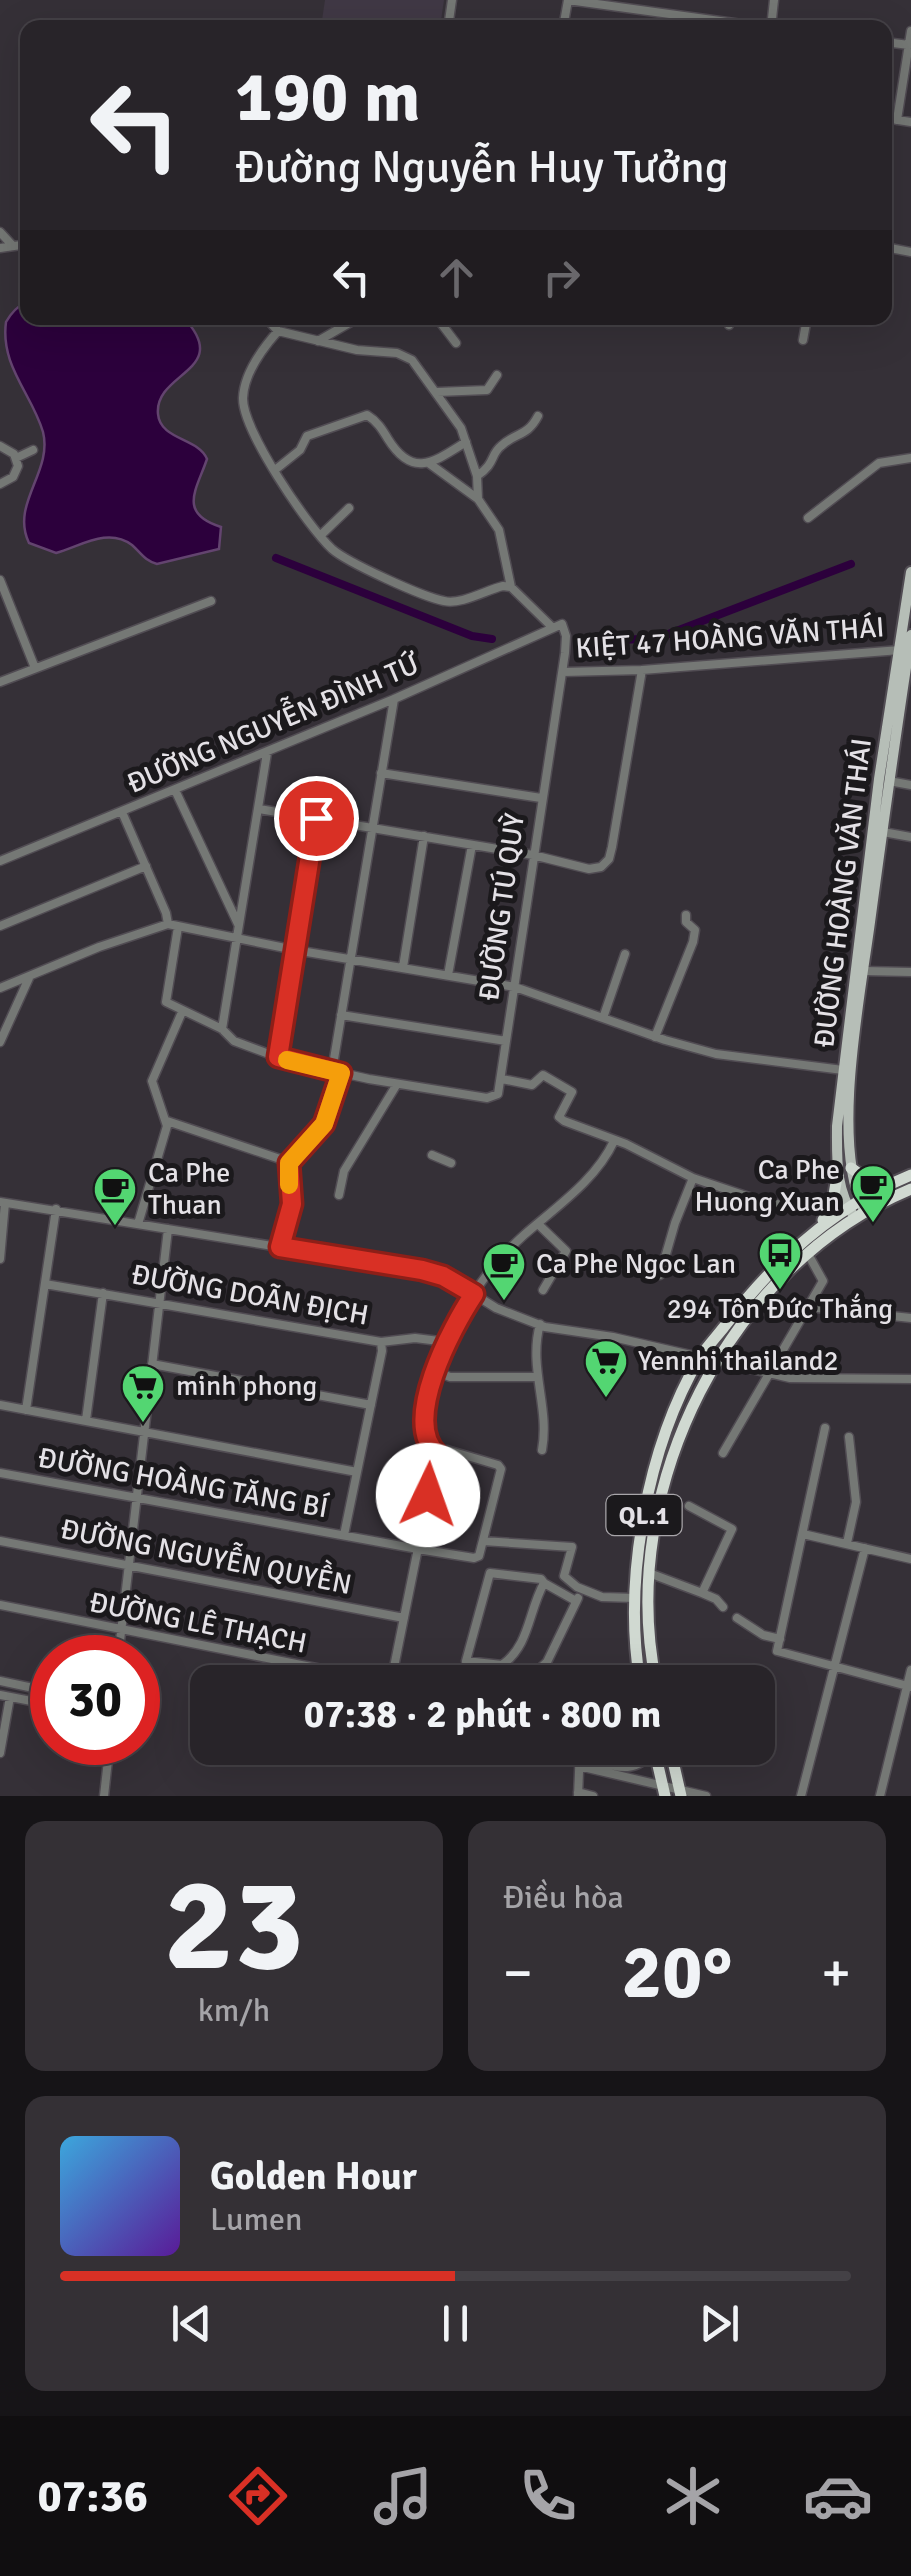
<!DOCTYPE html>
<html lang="vi">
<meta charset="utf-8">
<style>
body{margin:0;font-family:Signika,sans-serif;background:#343035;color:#f1f3f6;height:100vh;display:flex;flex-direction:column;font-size:38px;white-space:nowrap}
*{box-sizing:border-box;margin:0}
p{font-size:32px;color:#a5a4a8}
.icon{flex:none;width:55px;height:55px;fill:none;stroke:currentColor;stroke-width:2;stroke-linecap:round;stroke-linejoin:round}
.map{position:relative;height:1796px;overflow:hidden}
.panel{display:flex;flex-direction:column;gap:25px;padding:25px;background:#161417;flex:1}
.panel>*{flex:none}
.guide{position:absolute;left:20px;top:20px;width:872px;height:305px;border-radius:20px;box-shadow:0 10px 40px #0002,0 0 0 2px #444146;background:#282429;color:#f1f3f6;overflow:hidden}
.speed{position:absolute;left:30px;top:1635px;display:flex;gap:20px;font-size:50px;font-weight:700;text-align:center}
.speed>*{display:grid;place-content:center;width:130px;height:130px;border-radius:50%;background:#282429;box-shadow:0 10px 40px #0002,0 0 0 2px #444146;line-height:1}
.speed .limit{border:15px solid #d22;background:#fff;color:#111}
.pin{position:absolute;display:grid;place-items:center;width:85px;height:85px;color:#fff;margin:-42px;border:5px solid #fff;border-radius:50%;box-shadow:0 2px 10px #0007}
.me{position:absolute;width:110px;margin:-55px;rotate:3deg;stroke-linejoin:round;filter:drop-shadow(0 0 8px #0008)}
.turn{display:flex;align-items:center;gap:35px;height:210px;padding:0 50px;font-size:45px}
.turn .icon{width:130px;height:130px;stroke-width:2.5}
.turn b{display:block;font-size:70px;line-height:85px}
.lanes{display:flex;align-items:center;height:95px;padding:0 50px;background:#0003;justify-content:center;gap:50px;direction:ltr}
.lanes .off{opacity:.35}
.big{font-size:75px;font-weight:700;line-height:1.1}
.panel .tile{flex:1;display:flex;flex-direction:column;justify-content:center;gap:15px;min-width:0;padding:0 35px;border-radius:20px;background:#343035}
.panel .dial{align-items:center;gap:0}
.dial b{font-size:130px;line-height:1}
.song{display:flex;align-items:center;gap:30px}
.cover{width:120px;height:120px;border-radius:15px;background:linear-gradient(135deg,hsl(200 70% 55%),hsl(270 70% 35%))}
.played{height:10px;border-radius:5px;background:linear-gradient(90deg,#d93025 50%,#444146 50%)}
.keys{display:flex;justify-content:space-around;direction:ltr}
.heat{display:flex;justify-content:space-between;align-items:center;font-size:55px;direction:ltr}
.panel .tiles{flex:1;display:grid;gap:25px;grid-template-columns:1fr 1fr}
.tile:last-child{grid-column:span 2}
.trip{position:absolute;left:190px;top:1665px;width:585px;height:100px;border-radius:20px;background:#282429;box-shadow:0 10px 40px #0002,0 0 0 2px #444146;font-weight:700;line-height:100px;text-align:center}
.menu{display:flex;height:160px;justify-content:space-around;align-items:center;background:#100e10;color:#a5a4a8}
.menu .icon{width:70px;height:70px}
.menu .on{color:#d93025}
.menu b{font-size:45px;color:#f1f3f6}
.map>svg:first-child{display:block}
.built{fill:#403845}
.water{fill:#2c003c;stroke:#63446f;stroke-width:2.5}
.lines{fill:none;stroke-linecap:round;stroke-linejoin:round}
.canal{stroke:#2c003c;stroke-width:8}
.minor-casing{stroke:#514c53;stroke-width:11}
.major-casing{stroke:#514c53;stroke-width:14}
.highway-casing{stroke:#514c53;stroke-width:15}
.minor{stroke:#757875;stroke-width:8}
.major{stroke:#b6beb7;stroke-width:10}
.highway{stroke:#d0d9d1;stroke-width:11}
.route-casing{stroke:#8d1f18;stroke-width:25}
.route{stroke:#d93025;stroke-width:18}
.slow{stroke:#f59e0b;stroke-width:18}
.labels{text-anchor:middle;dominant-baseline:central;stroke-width:10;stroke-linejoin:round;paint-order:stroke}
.shield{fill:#1b191c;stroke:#a8a5a9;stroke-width:2.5}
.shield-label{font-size:25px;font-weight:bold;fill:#e4e1e6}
.street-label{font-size:28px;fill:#e4e1e6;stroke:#1b191c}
.poi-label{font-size:28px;fill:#e4e1e6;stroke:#1b191c;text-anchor:start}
</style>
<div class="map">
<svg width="911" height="1796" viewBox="0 0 911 1796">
<rect width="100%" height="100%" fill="#353037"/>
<path class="built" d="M 325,0 L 444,0 L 440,27 L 321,27 Z"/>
<path class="water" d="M 27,301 L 28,318 L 184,318 C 233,371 154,372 158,414 C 160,440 199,438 207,459 C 197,489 177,513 221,527 L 219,549 L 157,564 C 145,561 141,553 132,545 C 108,527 81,546 56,553 L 29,543 C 10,504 53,472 43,432 C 32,394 0,366 6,322 C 11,313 18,306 27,301 Z"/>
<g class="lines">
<path class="canal" d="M 276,558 L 472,636 L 492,639
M 622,640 L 658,638 L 851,564"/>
<g class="minor-casing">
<path id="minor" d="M 568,0 L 771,28 L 774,0
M 448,28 L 452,0
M 563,28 L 568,0
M 885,42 L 909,45
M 885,118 L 911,122
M 897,120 L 911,31
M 885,190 L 888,190 L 885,215
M 0,232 L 12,245
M 885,247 L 911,252
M 0,248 L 28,244
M 266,318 L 278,331 L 357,350 L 397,353 L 412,360 L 461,428 L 477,476 L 478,499 L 499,530 L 511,587
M 437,318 L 456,343
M 873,319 L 873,318
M 729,325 L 730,318
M 278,331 C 262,349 244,373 243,398 C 242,430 308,527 332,549 C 348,563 423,597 444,601 C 461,605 486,590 503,586 L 511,587 L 553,628
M 803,340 L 807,318
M 318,341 L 358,318
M 437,392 L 487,390 L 497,375
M 0,446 L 14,454 L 18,466 L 13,477 L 0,484
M 16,458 L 33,450
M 430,464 L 478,499
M 275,470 L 300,450 L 307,436 L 367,415 C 377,421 382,429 388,439 C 413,479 434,462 466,442
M 477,476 C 496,463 490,455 501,446 C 516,432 527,437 538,416
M 808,518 L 879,463 L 911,458
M 321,535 L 349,508
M 0,580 L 35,668
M 563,672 L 642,670 L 900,650
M 0,682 L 211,601
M 381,773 L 541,798
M 889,781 L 911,785
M 175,790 L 238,924
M 259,809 L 533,855 L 589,869 L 601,867 L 609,859 L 612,847 L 642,670
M 122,812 L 166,913 L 168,924
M 883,832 L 911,837
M 0,861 L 394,699 L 562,624 L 566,636 L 565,653 L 498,1094 L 487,1098 L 369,1079 L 288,1061 L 234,1041 L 222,1029 L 166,1002 L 178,927
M 0,926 L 146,866
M 403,967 L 424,836
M 864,971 L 911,972
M 448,975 L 472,845
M 0,988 L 99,947 L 168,924 L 295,950 L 515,987 L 665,1040 L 716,1054 L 843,1070
M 341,1015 L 506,1041
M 603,1018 L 625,954
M 222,1029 L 267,753
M 655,1037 L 693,942 L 695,930 L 686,922 L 686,915
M 0,1042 L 29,978
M 278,1057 L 316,818
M 332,1071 L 394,699
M 502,1079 L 532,1085 L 543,1075 L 572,1092 L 559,1117 L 564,1121 L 626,1144 L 693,1178 L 764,1202 L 828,1212
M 167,1121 L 283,1160
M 432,1155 L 451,1163
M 339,1195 L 344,1171 L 397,1084
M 0,1202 L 422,1270 L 448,1278 L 496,1308 L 545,1327 L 613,1337 L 790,1378 L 911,1379
M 138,1224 L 167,1126 L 152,1081 L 182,1012
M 538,1224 L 566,1251 L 543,1290
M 281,1247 L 292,1205 L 289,1163 L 324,1124 L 341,1073
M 0,1259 L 5,1203
M 660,1275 L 675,1223 L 693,1178
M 45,1284 L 381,1342 L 415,1338 L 447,1342
M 808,1307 L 911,1318
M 540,1324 C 528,1368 550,1407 542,1450
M 152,1364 L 371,1405
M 435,1371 L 450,1377 L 536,1377
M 0,1405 L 357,1472
M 26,1410 L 56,1209
M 86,1420 L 103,1293
M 825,1428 L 777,1651 L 911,1687
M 723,1453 L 823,1281 L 808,1254
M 437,1455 C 419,1439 424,1420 428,1399 C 441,1337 477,1277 524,1235 C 556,1207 596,1180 614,1141
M 0,1473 L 418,1549 L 474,1558 L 479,1556 L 501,1469 L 498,1465 L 447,1450 L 436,1459 L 414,1568 L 391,1682
M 689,1506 L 732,1529 L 702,1593 L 716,1599 L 723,1607
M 803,1534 L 911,1559
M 344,1535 L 382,1351 L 381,1342
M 0,1541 L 404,1618
M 483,1541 L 572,1547 L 564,1576 L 577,1587 L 602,1597 L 635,1598
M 847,1543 L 856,1502 L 849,1437
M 649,1573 L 702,1593
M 544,1583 L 541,1579 L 490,1573 L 466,1661 L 502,1665 C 530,1645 528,1612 544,1583 L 576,1601
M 0,1605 L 387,1682
M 737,1618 L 763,1635 L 780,1639
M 118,1658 L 168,1229
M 535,1673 L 547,1662 L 578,1598
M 535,1673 L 562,1679 L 561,1682
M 562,1679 L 578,1682
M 0,1681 L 52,1692
M 0,1695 L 52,1705
M 0,1753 L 10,1697
M 580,1758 C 608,1764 636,1779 654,1749
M 579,1766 L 706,1796
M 578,1792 L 593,1796
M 104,1796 L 110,1742
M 578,1796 L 580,1748
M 801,1796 L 865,1548
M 880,1796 L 911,1670"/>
</g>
<g class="major-casing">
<path id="major" d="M 863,1208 C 831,1141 860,997 870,922 C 883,826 896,731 911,635
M 855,1218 C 835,1189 837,1160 837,1126 L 879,779 L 911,572"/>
</g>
<g class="highway-casing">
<path id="highway" d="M 851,1168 L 865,1178 L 890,1182
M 823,1220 L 832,1206 L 837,1177
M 640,1682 C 623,1580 647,1447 700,1357 C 707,1347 716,1337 724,1327 C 774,1261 834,1206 911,1175
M 656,1682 C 616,1490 728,1265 911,1189
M 654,1748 L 665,1796
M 670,1748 L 681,1796"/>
</g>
<use href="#minor" class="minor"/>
<use href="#major" class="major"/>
<use href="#highway" class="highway"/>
</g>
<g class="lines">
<g class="route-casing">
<path id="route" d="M 316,818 L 278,1057 L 341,1073 L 324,1124 L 289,1163 L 292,1204 L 280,1247 L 422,1270 L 443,1276 L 474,1294 C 452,1327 400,1423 438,1455 L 428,1495"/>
</g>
<use href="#route" class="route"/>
<path class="slow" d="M 287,1060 L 341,1073 L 324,1124 L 289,1163 L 289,1185"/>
</g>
<defs>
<g id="cafe-pin" transform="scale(2.25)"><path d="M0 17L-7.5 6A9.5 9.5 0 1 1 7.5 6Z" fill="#53d672" stroke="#1b191c"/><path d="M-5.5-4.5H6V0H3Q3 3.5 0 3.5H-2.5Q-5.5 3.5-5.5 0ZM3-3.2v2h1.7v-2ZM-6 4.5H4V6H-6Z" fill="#111"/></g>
<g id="bus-pin" transform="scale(2.25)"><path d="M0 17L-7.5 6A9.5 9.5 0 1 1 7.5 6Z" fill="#53d672" stroke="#1b191c"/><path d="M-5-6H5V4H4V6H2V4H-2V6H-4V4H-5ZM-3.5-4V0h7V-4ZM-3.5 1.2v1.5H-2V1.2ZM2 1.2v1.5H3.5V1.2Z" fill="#111"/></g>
<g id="supermarket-pin" transform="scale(2.25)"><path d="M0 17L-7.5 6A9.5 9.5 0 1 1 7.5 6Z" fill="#53d672" stroke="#1b191c"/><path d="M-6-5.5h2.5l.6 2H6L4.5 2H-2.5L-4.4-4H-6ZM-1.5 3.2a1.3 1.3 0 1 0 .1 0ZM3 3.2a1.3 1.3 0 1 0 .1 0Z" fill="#111"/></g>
</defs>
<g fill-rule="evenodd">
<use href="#cafe-pin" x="873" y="1186"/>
<use href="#cafe-pin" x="115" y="1189"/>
<use href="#bus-pin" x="780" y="1253"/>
<use href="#cafe-pin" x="504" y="1264"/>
<use href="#supermarket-pin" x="606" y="1361"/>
<use href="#supermarket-pin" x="143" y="1386"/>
</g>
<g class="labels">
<rect class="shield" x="606.5" y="1495" width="75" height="40" rx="8"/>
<g class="shield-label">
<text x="644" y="1515">QL.1</text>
</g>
<g class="street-label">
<text transform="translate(730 638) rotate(-4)">KIỆT 47 HOÀNG VĂN THÁI</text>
<text transform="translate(273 724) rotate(-23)">ĐƯỜNG NGUYỄN ĐÌNH TỨ</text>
<text transform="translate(843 893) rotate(-83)">ĐƯỜNG HOÀNG VĂN THÁI</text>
<text transform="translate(502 907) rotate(-82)">ĐƯỜNG TÚ QUỲ</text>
<text transform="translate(250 1295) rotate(10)">ĐƯỜNG DOÃN ĐỊCH</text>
<text transform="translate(183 1483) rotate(10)">ĐƯỜNG HOÀNG TĂNG BÍ</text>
<text transform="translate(206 1557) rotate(11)">ĐƯỜNG NGUYỄN QUYỀN</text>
<text transform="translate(198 1623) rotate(11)">ĐƯỜNG LÊ THẠCH</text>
</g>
<g class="poi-label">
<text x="840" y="1170" text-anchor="end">Ca Phe<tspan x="840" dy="32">Huong Xuan</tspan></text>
<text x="148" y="1173">Ca Phe<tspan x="148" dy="32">Thuan</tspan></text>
<text x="536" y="1264">Ca Phe Ngoc Lan</text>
<text x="780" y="1309" text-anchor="middle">294 Tôn Đức Thắng</text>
<text x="638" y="1361">Yennhi thailand2</text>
<text x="176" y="1386">minh phong</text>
</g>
</g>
</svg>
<div class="speed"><div class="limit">30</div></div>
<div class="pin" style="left:316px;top:818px;background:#d93025"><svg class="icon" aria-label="arrive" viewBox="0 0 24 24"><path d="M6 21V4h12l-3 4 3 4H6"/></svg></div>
<svg class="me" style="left:428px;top:1495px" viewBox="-20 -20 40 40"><circle r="19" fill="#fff"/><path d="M0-13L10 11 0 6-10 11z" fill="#d93025"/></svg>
<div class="trip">07:38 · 2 phút · 800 m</div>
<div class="guide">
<div class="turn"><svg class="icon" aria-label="left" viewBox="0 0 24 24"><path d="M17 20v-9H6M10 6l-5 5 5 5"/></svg><div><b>190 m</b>Đường Nguyễn Huy Tưởng</div></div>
<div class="lanes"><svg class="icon" aria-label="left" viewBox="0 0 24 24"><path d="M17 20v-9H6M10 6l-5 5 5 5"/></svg><svg class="icon off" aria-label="ahead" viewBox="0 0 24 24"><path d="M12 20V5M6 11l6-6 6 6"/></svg><svg class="icon off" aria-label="right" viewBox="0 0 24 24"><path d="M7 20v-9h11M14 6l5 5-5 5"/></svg></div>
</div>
</div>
<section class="panel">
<div class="tiles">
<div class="tile dial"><b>23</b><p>km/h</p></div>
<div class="tile"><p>Điều hòa</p>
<div class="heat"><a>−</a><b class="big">20°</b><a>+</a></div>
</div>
<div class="tile">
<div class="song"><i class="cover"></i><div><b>Golden Hour</b><p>Lumen</p></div></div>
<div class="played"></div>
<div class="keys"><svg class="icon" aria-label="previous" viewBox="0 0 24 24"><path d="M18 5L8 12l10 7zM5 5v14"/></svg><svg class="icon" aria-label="pause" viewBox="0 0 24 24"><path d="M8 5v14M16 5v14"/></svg><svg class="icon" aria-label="next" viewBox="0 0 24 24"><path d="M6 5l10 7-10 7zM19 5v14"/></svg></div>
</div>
</div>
</section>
<nav class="menu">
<b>07:36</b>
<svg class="icon on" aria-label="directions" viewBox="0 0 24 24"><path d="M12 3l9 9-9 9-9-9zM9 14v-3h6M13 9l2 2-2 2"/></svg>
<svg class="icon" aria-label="music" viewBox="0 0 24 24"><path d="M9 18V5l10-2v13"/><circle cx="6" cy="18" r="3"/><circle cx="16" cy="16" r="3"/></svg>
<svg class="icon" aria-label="phone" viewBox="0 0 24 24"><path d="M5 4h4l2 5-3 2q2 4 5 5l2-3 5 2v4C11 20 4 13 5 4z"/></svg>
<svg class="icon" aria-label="climate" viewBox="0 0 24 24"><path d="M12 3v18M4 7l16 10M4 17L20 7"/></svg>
<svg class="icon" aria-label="car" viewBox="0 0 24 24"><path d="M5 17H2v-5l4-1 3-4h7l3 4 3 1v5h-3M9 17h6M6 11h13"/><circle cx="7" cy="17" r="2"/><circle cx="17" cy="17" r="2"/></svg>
</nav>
